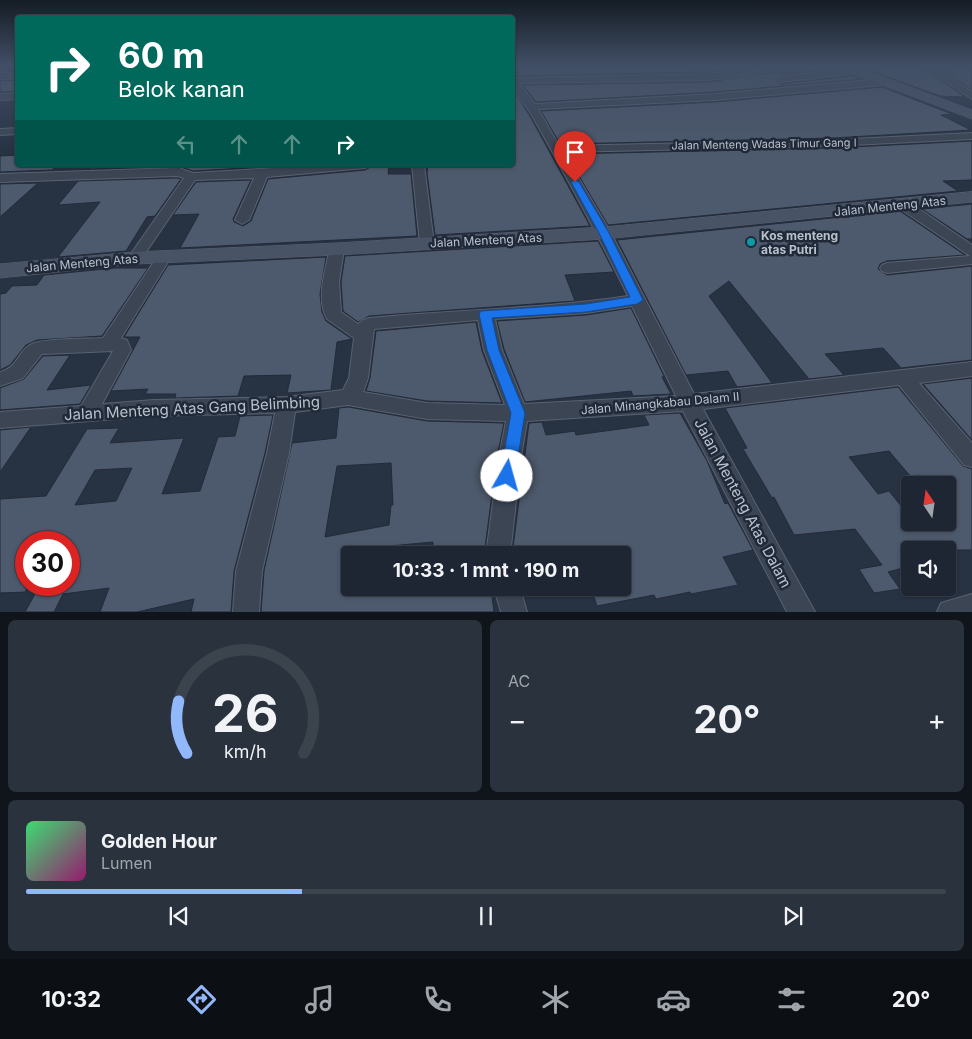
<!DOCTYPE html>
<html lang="id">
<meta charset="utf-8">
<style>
body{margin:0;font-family:Inter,sans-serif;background:#2a323e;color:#f1f3f6;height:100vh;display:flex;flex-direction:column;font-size:19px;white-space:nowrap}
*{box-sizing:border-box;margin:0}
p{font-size:16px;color:#a0a5ac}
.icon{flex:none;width:28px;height:28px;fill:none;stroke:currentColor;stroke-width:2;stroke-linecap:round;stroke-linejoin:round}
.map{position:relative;height:612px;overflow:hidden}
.side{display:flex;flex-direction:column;gap:8px;padding:8px;background:#10151c;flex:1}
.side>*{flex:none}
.top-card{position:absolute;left:15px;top:15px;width:500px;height:152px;border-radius:5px;box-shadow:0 1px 4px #0004,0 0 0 1px #3b434d;background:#00695c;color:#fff;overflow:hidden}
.needle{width:32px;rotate:347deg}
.buttons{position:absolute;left:901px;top:476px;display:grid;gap:10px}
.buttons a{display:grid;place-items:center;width:55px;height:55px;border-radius:5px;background:#1d2632;box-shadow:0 1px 4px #0004,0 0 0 1px #3b434d;font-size:25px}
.speed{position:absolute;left:15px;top:531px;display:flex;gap:10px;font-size:25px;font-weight:700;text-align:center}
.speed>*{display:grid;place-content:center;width:65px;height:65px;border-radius:50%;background:#1d2632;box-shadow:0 1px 4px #0004,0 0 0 1px #3b434d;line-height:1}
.speed .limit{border:8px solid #d22;background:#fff;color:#111}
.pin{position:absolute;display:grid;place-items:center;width:42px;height:42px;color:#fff;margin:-51px -21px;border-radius:50% 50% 50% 0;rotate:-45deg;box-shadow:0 0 5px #0007}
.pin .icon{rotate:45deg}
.me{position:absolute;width:55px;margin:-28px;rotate:7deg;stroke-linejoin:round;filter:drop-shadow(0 0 4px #0008)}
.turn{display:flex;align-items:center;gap:18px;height:105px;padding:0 20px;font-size:22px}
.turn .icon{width:65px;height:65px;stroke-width:2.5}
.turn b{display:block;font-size:35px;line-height:42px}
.lanes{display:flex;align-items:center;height:48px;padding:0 20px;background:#0003;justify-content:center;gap:25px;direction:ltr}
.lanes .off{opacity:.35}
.big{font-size:38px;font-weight:700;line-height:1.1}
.side .tile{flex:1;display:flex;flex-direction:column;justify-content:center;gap:8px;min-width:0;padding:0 18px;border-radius:8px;background:#2a323e}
.side .dial{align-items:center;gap:0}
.dial svg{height:130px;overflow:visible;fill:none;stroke:#3b434d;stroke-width:7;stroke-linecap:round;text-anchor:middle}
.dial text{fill:#f1f3f6;stroke:none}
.song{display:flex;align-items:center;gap:15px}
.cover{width:60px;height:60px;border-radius:8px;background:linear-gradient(135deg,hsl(140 70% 55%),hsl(320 70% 35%))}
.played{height:5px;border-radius:2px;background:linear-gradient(90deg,#90b8fa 30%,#3b434d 30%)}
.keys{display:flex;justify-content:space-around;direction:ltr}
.heat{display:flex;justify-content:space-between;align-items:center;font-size:28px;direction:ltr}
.side .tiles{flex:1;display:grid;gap:8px;grid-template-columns:1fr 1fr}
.tile:last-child{grid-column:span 2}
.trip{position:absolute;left:341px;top:546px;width:290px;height:50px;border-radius:5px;background:#1d2632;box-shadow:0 1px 4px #0004,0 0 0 1px #3b434d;font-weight:700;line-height:50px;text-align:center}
.menu{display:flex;height:80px;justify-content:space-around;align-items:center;background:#0c0f14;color:#a0a5ac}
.menu .icon{width:35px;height:35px}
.menu .active{color:#90b8fa}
.menu b{font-size:22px;color:#f1f3f6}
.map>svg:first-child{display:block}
.building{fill:#4d596c;stroke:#222b3a;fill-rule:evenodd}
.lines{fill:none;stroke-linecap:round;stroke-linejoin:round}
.street-casing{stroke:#596270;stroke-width:2}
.secondary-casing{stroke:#596270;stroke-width:1}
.street{fill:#3b4553;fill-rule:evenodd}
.secondary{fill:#495366;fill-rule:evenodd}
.route{fill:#1a73e8;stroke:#114b97}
.culture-dot{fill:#0f9aa8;stroke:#202938;stroke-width:2}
.labels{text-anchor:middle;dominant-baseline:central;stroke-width:5;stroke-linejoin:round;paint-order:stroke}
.far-street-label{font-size:11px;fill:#b8c0cc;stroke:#202938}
.street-label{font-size:12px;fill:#b8c0cc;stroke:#202938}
.poi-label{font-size:12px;font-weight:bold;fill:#b8c0cc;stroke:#202938;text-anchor:start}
.near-street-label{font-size:15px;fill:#b8c0cc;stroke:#202938}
</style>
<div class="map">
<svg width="972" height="612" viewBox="0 0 972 612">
<rect width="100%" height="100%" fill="#273243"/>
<path class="building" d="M 512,66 L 762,66 L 755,69 L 761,74 L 798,71 L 804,66 L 834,66 L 836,69 L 781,74 L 775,79 L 781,84 L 853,76 L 862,79 L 715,92 L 536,102 L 523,85 L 708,82 L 737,78 L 746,71 L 740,68 L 708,72 L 512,76 Z
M 859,66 L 921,66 L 965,97 L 940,96 Z
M 936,66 L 972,66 L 972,90 Z
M 18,80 L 17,91 L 0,92 L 0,81 Z
M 882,87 L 952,114 L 941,115 L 971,130 L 832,138 L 560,144 L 541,111 L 715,102 Z
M 513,89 L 531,118 L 590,226 L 435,235 L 427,173 L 428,165 L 512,165 Z
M 972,141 L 972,180 L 943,181 L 958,191 L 608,225 L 566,154 L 832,148 Z
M 18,155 L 18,165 L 58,165 L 52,170 L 0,172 L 0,156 Z
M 92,165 L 294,165 L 193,171 L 179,166 L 89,169 Z
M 389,165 L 388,174 L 411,174 L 417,236 L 180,248 L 199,214 L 173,215 L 196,182 L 251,180 L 233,219 L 234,222 L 243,226 L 251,221 L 268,179 L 365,170 L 372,166 Z
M 177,178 L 181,179 L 155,216 L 147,217 L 126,251 L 58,257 L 100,202 L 58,205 L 78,181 Z
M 38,183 L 0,217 L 0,184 Z
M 972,204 L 972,239 L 967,239 L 922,209 Z
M 900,211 L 965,255 L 887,261 L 880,264 L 878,269 L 887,275 L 972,266 L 972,360 L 901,368 L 883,348 L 825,354 L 844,375 L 809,379 L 729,281 L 709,296 L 772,383 L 737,387 L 728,371 L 686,375 L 617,240 Z
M 598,241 L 614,272 L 565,275 L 575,301 L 369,316 L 358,322 L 343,311 L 341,282 L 345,256 Z
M 326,257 L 320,294 L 322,312 L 326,321 L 352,339 L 337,342 L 331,390 L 287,393 L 291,375 L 244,376 L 238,396 L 175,398 L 176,394 L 145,394 L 148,389 L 111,391 L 140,337 L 124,337 L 168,265 Z
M 115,268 L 148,268 L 102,336 L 37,340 L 26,345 L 10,365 L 0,370 L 0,294 L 6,293 L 12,286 L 37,285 L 44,275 Z
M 631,308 L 664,376 L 662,377 L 671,394 L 633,396 L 631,391 L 525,402 L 504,349 L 497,321 L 586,315 Z
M 476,322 L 482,351 L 502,403 L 427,401 L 366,391 L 370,378 L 376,331 Z
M 70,355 L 47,390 L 91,385 L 80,404 L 0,410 L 0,388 L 24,379 L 43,356 Z
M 972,378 L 972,440 L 923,384 Z
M 898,387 L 963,466 L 972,469 L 972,550 L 910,550 L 910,566 L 888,572 L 900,589 L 874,593 L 859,569 L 882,565 L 855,529 L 794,535 L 774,497 L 772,498 L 743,449 L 747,448 L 725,408 ZM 889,451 L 911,477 L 919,475 L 927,485 L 948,485 L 948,524 L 916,524 L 910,522 L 910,517 L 889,491 L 878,494 L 849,457 Z
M 348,407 L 427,421 L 504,423 L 497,457 L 484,555 L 433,555 L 433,542 L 368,548 L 368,555 L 350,555 L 350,588 L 417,588 L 417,591 L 450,588 L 451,595 L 491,588 L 494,612 L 261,612 L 264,571 L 292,443 L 336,438 L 339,408 ZM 391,463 L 393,505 L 391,505 L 389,525 L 325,537 L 337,466 Z
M 680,413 L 707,461 L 725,504 L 728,503 L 753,550 L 723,557 L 738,585 L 691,594 L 690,592 L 656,599 L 654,595 L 597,606 L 591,588 L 622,588 L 622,555 L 512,555 L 529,423 L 542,422 L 546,435 L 575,431 L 576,435 L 649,425 L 644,415 Z
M 273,415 L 265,453 L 234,571 L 231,612 L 191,612 L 194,599 L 137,612 L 100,612 L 109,588 L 63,594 L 54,612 L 25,612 L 40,585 L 69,585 L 69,542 L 26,542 L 26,592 L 0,593 L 0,499 L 46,496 L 87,429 L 119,428 L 110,443 L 184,438 L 162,494 L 200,491 L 218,437 L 235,436 L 240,416 ZM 132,468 L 116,501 L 75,505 L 95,470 Z
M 31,427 L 0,472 L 0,430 Z"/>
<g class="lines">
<g class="street-casing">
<path id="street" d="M 780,66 L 802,67 L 798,69 L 761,72 L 757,70 L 761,68 Z
M 923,66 L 933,66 L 972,92 L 972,99 Z
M 856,69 L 859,69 L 859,73 L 781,82 L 777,79 L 781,76 Z
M 740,70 L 744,72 C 735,79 720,78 708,80 L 519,83 L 535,104 L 715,94 L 882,79 L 886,82 L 882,85 L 715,100 L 538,109 L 559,146 L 832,140 L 972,133 L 972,139 L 832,146 L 563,152 L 611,233 L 694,394 L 972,362 L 972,376 L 919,383 L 972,443 L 972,467 L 964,465 L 899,385 L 703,409 L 815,612 L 787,612 L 683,411 L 527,421 L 521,457 L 510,555 L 486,555 L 499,457 L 506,421 L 427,419 L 348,405 L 295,412 L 289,453 L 262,571 L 259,612 L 233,612 L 236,571 L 267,453 L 275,413 L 154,416 L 0,428 L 0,412 L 81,406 L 113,351 L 42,354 L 23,378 L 0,386 L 0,372 C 19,367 17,351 32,344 C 44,338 88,339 103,338 L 159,254 L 169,254 L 171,257 L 121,338 L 127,340 L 131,350 L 102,404 L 154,400 L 286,397 L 343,390 L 349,378 L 354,338 L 327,319 C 316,300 325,269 330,249 L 332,246 L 342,246 L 344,249 L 339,282 L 341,312 L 358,324 L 363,320 L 369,318 C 455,310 542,309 628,296 C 598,235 566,176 533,117 C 526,104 512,92 512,78 L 708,74 ZM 632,306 L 676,396 L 524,404 L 502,350 L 495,319 L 586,313 ZM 478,320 L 484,350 L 505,405 L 427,403 L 363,392 L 368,378 L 374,329 Z
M 0,73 L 18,73 L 18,78 L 0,79 Z
M 18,93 L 18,99 L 0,100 L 0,94 Z
M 18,128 L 18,134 L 0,135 L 0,129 Z
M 325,165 L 371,165 L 365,168 L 267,177 L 249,220 L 242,224 L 235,220 L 254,178 L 195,180 L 140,261 L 130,261 L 128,258 L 184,178 L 177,176 L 0,182 L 0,174 L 179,168 L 193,173 Z
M 412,165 L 424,165 L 434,244 L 432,247 L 422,247 L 420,244 Z
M 904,201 L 909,202 L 972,245 L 972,264 L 887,273 L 882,271 L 880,268 L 882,265 L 887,263 L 970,256 L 899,208 L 898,205 Z
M 494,588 L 520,588 L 527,612 L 501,612 Z
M 972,594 L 972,612 L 937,612 L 941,603 Z"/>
</g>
<g class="secondary-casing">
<path id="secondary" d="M 0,66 L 9,66 L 0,72 Z
M 836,66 L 853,66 L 972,110 L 972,119 L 838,68 Z
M 972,192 L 972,202 L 604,239 L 337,255 L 135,264 L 0,278 L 0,264 L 135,252 L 337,243 L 604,227 Z"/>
</g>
<use href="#street" class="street"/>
<use href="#secondary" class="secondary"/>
</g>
<linearGradient id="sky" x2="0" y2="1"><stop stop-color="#151c25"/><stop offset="0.43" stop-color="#414f66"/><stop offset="1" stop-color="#414f66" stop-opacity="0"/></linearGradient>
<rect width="972" height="152" fill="url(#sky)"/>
<path class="route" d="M 575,180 L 579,182 L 609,233 L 643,300 L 637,304 L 586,312 L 492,318 L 499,350 L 525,413 L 515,476 L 513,481 L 507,483 L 502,481 L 500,476 L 511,413 L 487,350 L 479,314 L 481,311 L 586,304 L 630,297 L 599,233 L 571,182 Z"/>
<circle class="culture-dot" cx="751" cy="242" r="5"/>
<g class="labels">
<g class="far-street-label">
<text transform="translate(764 144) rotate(-1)">Jalan Menteng Wadas Timur Gang I</text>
</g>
<g class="street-label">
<text transform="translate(890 206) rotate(-6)">Jalan Menteng Atas</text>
<text transform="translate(486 240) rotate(-3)">Jalan Menteng Atas</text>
<text transform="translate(82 263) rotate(-5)">Jalan Menteng Atas</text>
<text transform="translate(660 403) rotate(-5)">Jalan Minangkabau Dalam II</text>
</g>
<g class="poi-label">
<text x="761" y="235">Kos menteng<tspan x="761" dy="14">atas Putri</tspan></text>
</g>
<g class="near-street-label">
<text transform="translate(192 408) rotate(-3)">Jalan Menteng Atas Gang Belimbing</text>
<text transform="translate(743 503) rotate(62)">Jalan Menteng Atas Dalam</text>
</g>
</g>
</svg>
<div class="buttons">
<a><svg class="needle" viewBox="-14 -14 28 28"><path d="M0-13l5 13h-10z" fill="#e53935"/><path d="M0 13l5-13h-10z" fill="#a0a5ac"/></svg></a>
<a><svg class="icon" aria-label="sound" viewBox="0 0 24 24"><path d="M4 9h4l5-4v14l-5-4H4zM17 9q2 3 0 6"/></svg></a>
</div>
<div class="speed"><div class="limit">30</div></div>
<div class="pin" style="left:575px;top:182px;background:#d93025"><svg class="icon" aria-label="arrive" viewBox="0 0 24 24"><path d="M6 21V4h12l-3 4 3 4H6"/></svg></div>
<svg class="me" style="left:507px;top:476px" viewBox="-20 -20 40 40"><circle r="19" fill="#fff"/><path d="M0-13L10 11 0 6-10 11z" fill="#1a73e8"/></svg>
<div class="trip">10:33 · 1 mnt · 190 m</div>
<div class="top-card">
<div class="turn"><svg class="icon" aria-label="right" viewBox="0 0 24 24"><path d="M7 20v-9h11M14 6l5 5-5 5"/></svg><div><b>60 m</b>Belok kanan</div></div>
<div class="lanes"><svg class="icon off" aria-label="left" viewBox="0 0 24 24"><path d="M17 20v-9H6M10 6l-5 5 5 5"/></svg><svg class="icon off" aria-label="ahead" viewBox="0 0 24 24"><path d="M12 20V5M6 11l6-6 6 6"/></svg><svg class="icon off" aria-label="ahead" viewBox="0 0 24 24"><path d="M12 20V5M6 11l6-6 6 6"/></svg><svg class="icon" aria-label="right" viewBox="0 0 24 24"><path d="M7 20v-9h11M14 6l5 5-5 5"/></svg></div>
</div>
</div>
<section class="side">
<div class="tiles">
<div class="tile dial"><svg viewBox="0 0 100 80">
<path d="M14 69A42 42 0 1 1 86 69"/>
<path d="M14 69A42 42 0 0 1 9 37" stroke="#90b8fa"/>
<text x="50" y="56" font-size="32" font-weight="700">26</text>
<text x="50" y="72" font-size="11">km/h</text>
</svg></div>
<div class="tile"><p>AC</p>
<div class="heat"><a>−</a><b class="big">20°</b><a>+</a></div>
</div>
<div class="tile">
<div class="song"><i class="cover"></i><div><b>Golden Hour</b><p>Lumen</p></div></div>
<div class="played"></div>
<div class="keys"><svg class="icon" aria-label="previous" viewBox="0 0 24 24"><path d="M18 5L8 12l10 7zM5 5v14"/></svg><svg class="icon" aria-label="pause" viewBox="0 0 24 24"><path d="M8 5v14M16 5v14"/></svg><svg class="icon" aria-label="next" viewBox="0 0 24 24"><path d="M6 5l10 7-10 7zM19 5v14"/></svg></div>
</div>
</div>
</section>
<nav class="menu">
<b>10:32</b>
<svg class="icon active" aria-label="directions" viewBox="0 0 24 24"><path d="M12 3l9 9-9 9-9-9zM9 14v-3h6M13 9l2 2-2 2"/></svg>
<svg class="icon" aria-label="music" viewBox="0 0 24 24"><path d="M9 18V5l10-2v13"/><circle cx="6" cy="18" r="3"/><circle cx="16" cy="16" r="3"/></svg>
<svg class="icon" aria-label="phone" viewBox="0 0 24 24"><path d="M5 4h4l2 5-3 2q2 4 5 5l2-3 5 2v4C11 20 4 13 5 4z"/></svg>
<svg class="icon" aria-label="climate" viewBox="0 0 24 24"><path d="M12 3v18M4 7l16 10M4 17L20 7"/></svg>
<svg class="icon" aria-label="car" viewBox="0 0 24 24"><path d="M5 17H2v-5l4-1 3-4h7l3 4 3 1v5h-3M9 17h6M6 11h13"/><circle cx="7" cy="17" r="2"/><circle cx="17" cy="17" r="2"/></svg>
<svg class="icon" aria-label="filters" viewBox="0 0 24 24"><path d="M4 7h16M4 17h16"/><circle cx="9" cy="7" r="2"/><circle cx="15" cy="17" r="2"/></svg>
<b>20°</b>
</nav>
